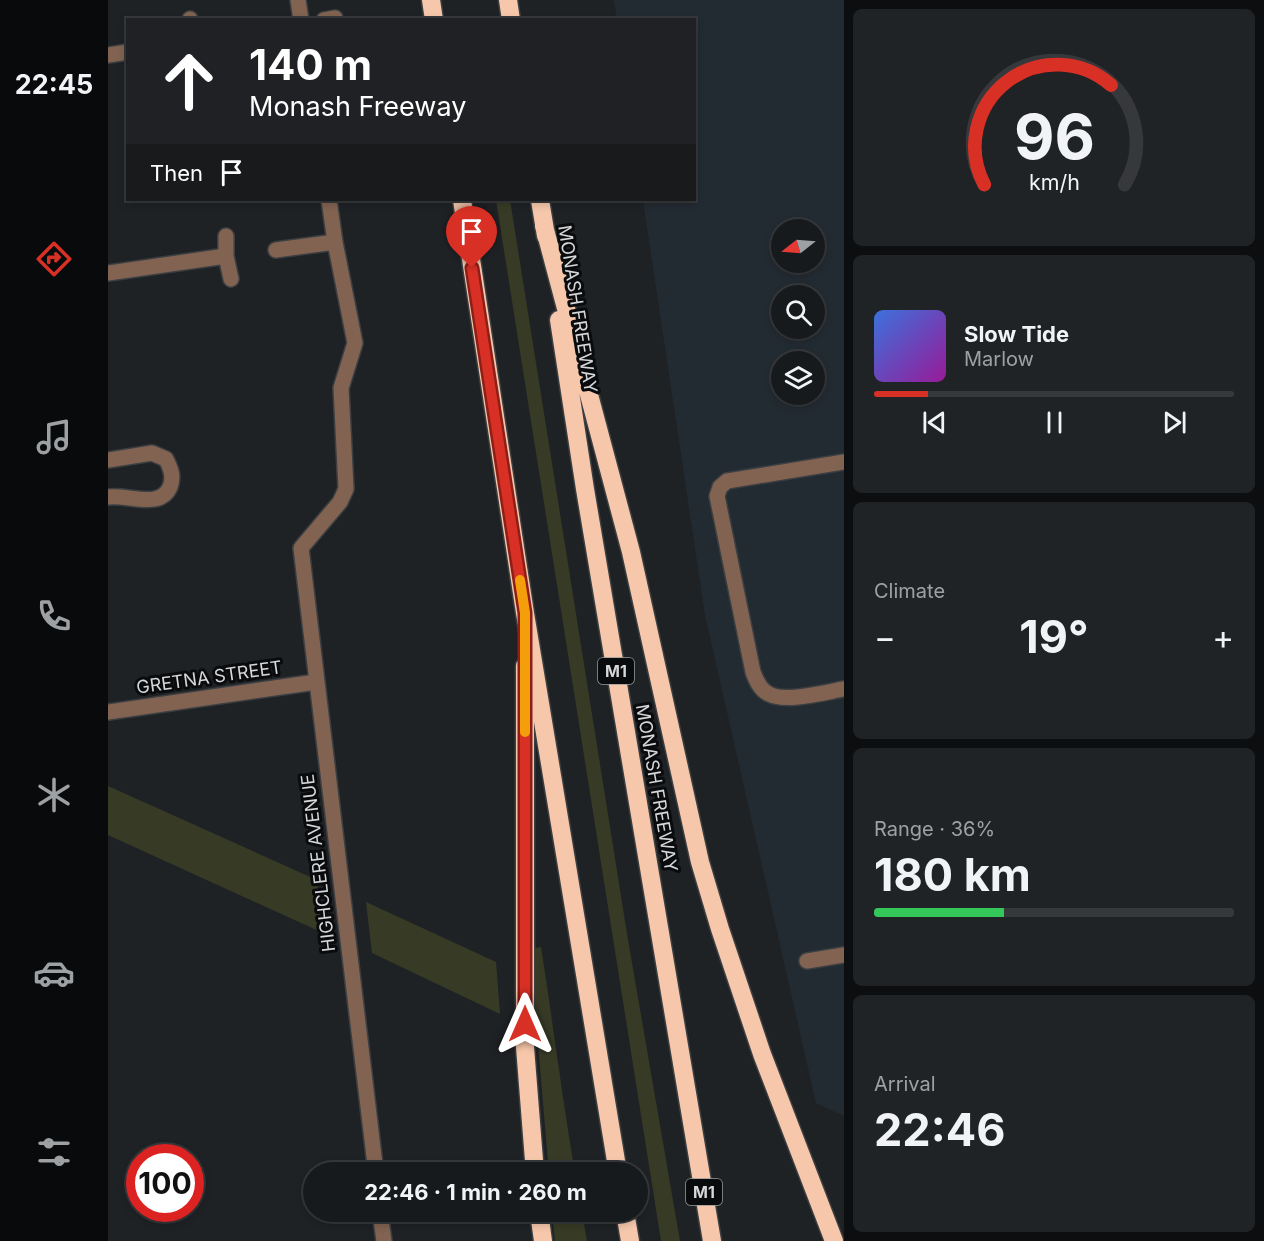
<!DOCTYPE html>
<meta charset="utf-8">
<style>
body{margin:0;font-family:Inter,sans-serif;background:#202325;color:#f1f3f6;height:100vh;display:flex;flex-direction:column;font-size:22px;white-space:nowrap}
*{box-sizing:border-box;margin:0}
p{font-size:20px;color:#9ea1a3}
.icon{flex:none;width:33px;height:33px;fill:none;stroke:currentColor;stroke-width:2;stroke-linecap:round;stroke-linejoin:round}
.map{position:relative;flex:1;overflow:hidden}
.panel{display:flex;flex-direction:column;gap:9px;padding:9px;background:#0d0e0f;width:420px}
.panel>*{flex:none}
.hud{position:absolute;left:18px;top:18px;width:570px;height:183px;border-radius:0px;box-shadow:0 3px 9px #0003,0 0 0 2px #36383b;background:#202124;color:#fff;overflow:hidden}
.needle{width:39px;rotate:253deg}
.tools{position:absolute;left:663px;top:219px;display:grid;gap:12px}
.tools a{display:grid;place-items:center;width:54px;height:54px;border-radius:50%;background:#171a1c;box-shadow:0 3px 9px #0003,0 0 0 2px #36383b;font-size:30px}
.speed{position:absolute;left:18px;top:1144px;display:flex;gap:12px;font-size:30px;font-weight:700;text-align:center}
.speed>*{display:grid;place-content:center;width:78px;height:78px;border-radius:50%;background:#171a1c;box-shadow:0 3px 9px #0003,0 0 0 2px #36383b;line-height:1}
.speed .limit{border:9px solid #d22;background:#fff;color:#111}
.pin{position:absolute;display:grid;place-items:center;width:51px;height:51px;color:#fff;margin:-62px -26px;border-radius:50% 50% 50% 0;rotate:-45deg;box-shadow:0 0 6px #0007}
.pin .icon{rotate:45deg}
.me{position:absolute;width:66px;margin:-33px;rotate:0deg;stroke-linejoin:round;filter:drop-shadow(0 0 4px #0008)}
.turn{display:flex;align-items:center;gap:21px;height:126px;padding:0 24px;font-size:27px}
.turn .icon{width:78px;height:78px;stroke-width:2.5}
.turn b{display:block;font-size:42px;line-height:51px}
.then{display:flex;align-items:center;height:57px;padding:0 24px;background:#0003;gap:12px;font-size:22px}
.big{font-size:45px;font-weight:700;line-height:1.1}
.panel .card{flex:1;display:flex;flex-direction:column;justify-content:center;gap:9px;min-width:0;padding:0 21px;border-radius:9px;background:#202325}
.panel .dial{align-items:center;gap:0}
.dial svg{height:156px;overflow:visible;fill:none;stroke:#36383b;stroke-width:7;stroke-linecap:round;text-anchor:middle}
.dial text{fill:#f1f3f6;stroke:none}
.song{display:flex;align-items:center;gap:18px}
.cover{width:72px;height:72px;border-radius:9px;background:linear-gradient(135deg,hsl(220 70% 55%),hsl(300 70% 35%))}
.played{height:6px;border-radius:3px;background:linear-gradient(90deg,#d93025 15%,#36383b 15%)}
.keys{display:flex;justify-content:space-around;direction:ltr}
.heat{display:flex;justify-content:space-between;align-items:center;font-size:33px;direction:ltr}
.charge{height:9px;border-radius:4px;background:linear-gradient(90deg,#34c759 36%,#36383b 0)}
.trip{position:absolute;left:195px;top:1162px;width:345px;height:60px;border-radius:30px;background:#171a1c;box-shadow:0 3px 9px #0003,0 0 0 2px #36383b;font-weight:700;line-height:60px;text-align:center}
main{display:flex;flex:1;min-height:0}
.dock{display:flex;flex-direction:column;width:108px;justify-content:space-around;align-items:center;background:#090a0b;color:#9ea1a3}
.dock .icon{width:42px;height:42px}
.dock .active{color:#d93025}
.dock b{font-size:27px;color:#f1f3f6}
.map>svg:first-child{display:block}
.built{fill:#232b32;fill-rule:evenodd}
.green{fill:#373b26}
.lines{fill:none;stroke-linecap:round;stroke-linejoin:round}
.minor-casing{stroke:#3c3f42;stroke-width:18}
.highway-casing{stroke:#3c3f42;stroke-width:21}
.minor{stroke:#826351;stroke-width:15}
.highway{stroke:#f6c7ab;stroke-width:18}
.route-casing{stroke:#8d1f18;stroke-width:15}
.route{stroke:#d93025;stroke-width:10}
.slow{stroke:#f59e0b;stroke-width:10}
.labels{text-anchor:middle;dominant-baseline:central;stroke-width:6;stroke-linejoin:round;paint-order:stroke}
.shield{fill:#0a0b0d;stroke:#989a9c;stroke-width:1.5}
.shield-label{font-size:16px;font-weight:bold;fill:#d5d7d9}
.street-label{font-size:18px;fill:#d5d7d9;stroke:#0a0b0d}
</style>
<main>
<nav class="dock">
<b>22:45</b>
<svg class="icon active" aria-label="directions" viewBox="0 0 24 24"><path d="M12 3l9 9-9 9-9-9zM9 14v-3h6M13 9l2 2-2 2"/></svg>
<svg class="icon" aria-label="music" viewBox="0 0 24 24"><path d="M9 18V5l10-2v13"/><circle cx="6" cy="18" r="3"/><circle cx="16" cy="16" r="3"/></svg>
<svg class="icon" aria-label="phone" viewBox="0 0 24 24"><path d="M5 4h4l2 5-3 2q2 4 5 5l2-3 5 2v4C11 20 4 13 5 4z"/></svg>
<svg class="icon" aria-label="climate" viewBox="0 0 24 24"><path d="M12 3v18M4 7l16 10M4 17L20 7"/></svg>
<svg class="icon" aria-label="car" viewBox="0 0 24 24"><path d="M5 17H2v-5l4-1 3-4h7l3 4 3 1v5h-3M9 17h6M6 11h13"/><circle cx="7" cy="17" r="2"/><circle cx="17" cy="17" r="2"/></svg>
<svg class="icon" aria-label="filters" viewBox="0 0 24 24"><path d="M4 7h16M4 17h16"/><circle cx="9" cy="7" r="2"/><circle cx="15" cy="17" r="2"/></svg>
</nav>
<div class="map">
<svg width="736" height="1241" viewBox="0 0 736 1241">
<rect width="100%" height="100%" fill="#1f2225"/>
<path class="built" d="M 506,0 L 736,0 L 736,1116 L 708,1103 L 597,615 L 535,200 L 586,200 L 586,20 L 509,19 ZM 674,230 L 706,230 L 706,262 L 674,262 ZM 674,296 L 706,296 L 706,328 L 674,328 ZM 674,362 L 706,362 L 706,394 L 674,394 Z"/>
<path class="green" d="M 388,200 L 402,200 L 520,940 L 572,1241 L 553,1241 Z
M 0,786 L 209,880 L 213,932 L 0,835 Z
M 258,902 L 388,962 L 392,1014 L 264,953 Z
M 433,947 C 445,1023 454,1098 467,1173 L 441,1173 L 422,949 Z
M 444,1212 L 474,1212 L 479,1241 L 447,1241 Z"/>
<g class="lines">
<g class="minor-casing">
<path id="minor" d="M 190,0 L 193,20
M 82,19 L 82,20
M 216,20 L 227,18
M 0,55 L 20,52
M 221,200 L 227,242
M 118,236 L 118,256 L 123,279
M 168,250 L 227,242 L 247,343 L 233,388 L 238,489 L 232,502 L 193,548 L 268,1173
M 0,273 L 118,256
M 0,460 L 44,453 L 58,459 C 63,469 66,477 62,487 C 52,510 20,494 0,497
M 736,462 L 619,481 L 612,487 L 609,496 L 645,672 C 648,680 652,690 661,694 C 677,703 718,692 736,689
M 0,712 L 208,682
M 699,961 L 736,955
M 272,1212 L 276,1241"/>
</g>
<g class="highway-casing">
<path id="highway" d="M 323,0 L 326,20
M 400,0 L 403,20
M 354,200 L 417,613 L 510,1173
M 432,200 L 438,236
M 436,226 L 523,552 L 592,862 L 612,929 L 654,1054 L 726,1241
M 451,320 L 477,489 L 604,1241
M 417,666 L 417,1047 L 427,1173
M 431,1212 L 435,1241
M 517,1212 L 522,1241"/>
</g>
<use href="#minor" class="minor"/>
<use href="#highway" class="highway"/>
</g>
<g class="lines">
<g class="route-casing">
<path id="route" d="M 364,268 L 417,613 L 417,1024"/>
</g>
<use href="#route" class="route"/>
<path class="slow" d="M 412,580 L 417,613 L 417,732"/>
</g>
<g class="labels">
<g class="shield">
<rect x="490" y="658" width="36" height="26" rx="4.5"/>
<rect x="578" y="1179" width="36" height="26" rx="4.5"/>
</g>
<g class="shield-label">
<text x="508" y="671">M1</text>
<text x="596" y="1192">M1</text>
</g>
<g class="street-label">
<text transform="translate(470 309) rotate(81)">MONASH FREEWAY</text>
<text transform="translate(101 677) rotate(-8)">GRETNA STREET</text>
<text transform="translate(549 788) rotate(80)">MONASH FREEWAY</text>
<text transform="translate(210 863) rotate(-97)">HIGHCLERE AVENUE</text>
</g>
</g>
</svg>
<div class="tools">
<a><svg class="needle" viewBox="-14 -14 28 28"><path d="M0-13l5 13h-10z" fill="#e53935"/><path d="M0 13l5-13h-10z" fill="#9ea1a3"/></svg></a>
<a><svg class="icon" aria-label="search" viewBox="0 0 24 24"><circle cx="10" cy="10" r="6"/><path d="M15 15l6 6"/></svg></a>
<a><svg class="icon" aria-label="layers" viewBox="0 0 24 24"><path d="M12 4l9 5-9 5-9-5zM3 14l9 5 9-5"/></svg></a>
</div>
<div class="speed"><div class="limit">100</div></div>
<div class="pin" style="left:364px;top:268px;background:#d93025"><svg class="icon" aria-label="arrive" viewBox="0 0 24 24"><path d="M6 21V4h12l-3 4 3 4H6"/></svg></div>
<svg class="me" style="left:417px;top:1024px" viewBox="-20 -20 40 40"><path d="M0-17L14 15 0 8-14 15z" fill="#d93025" stroke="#fff" stroke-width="4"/></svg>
<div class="trip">22:46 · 1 min · 260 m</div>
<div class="hud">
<div class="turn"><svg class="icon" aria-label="ahead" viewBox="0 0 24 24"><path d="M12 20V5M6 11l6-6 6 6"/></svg><div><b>140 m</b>Monash Freeway</div></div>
<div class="then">Then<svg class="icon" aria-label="arrive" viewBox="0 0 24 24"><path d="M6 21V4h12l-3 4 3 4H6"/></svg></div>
</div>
</div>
<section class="panel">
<div class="card dial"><svg viewBox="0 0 100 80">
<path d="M14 69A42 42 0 1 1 86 69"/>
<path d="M14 69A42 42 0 0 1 79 18" stroke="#d93025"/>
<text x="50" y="56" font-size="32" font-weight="700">96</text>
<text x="50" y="72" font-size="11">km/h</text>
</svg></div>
<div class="card">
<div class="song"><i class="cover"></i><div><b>Slow Tide</b><p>Marlow</p></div></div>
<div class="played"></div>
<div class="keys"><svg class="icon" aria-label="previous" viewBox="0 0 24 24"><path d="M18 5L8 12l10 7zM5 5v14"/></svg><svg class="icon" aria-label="pause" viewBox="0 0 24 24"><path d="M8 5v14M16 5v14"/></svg><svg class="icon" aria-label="next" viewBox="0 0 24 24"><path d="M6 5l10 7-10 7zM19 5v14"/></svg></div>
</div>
<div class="card"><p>Climate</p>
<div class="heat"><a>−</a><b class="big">19°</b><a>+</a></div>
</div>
<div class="card"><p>Range · 36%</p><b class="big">180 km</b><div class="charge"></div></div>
<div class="card"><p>Arrival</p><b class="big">22:46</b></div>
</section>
</main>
